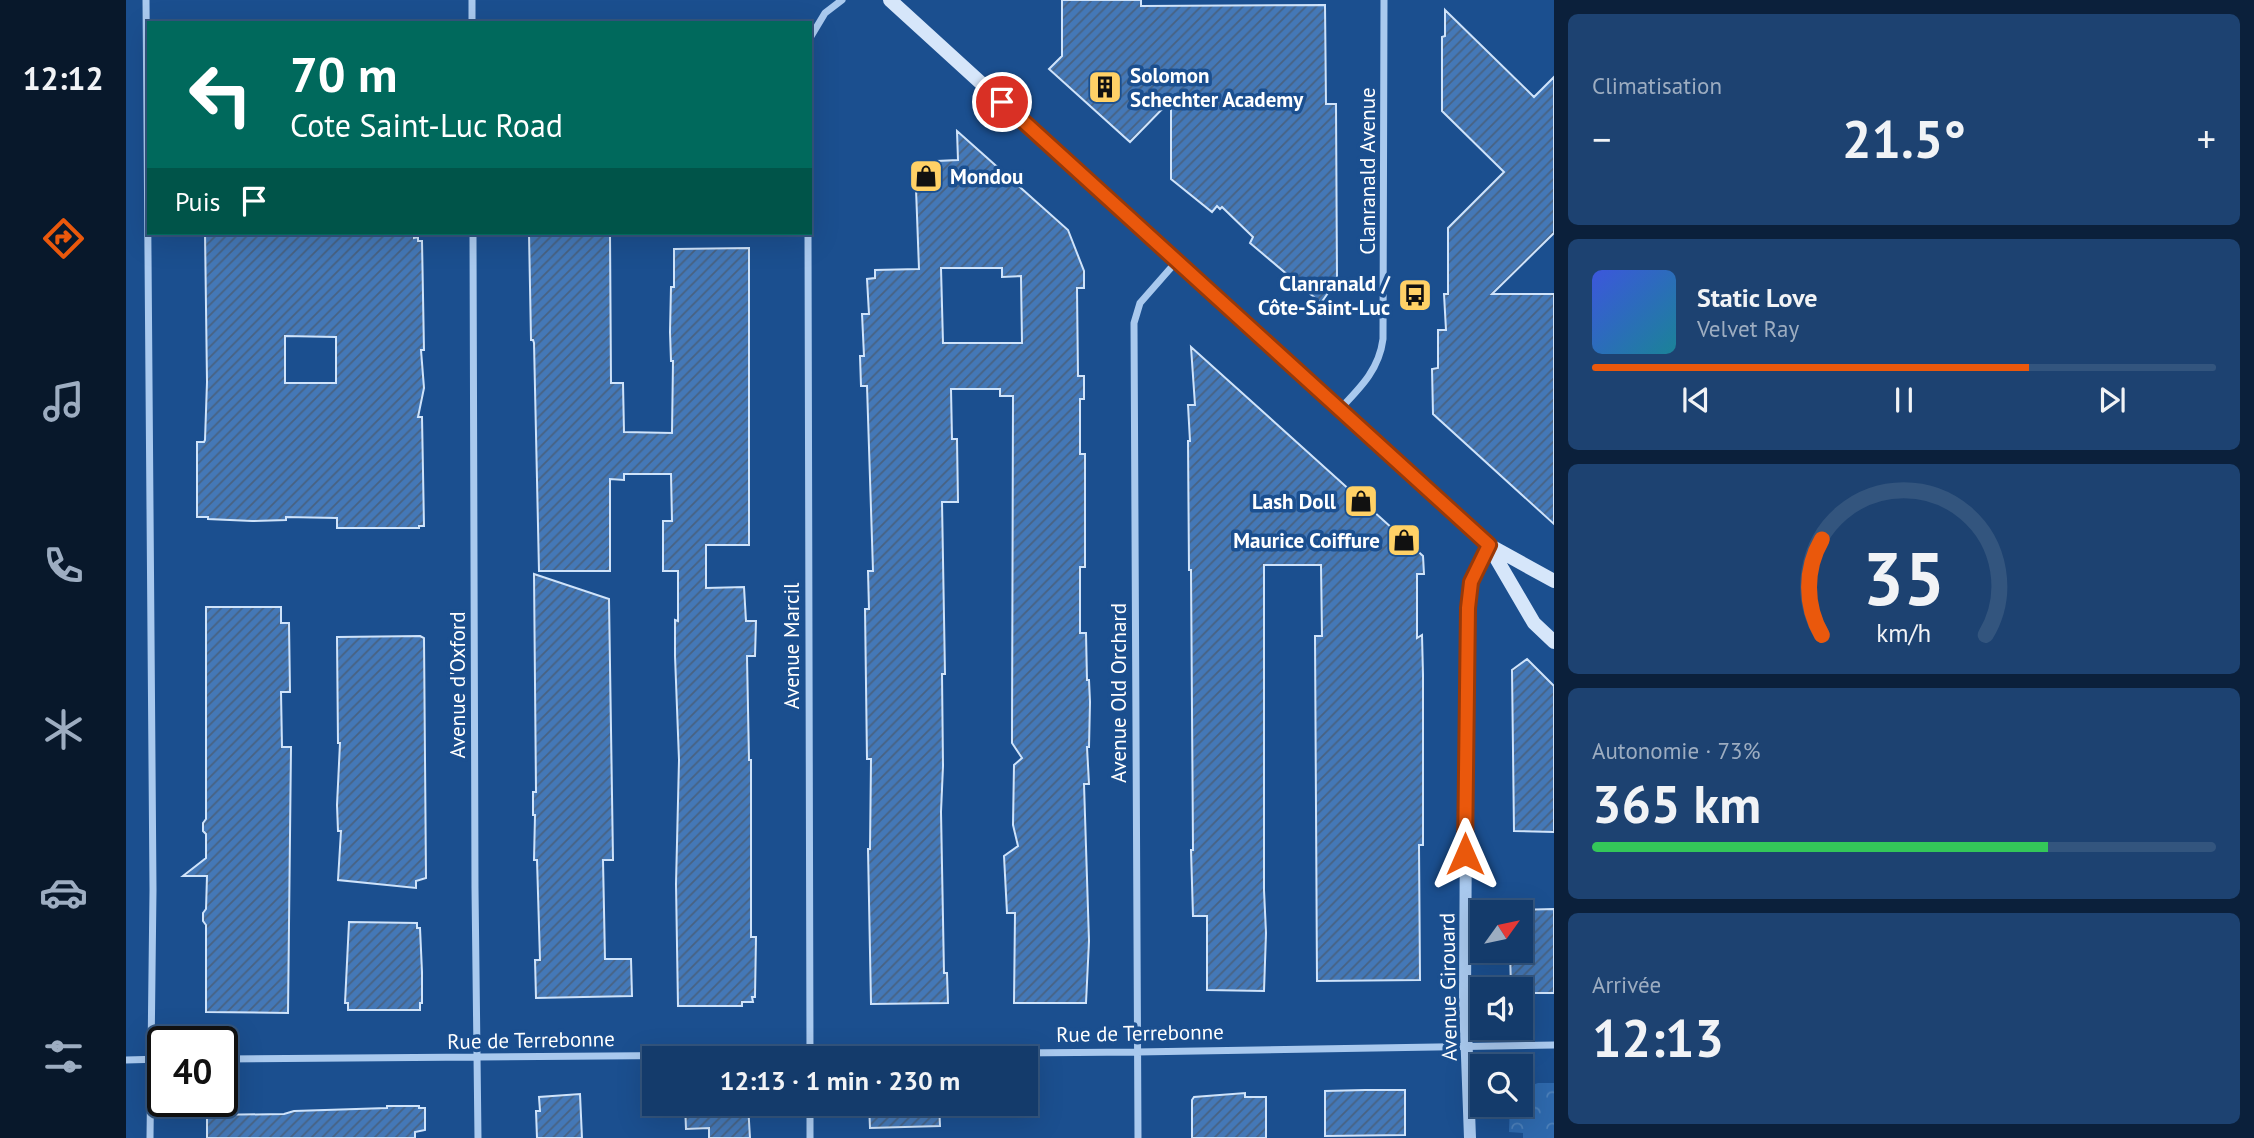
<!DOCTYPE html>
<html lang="fr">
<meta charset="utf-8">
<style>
body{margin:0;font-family:"PT Sans",sans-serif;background:#1d4271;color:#f1f3f6;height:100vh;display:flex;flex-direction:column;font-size:26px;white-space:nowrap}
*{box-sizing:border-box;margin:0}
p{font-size:23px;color:#9dadc1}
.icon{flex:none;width:38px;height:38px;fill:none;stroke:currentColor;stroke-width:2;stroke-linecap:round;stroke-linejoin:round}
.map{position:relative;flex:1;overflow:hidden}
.details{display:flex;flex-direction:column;gap:14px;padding:14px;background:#0b203b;width:700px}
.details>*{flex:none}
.top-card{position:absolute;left:21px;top:21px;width:665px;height:214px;border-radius:0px;box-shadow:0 7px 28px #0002,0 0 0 2px #33557e;background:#00695c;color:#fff;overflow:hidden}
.needle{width:46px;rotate:57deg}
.fabs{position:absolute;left:1344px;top:900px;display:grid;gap:14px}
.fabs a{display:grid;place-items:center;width:63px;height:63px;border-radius:0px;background:#143b6b;box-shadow:0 7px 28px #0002,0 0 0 2px #33557e;font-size:35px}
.speed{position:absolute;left:21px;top:1026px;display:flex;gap:14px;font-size:35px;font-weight:700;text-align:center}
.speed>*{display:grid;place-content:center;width:91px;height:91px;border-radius:50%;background:#143b6b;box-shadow:0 7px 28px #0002,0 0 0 2px #33557e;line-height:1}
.speed .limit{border:4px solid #111;border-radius:10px;background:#fff;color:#111}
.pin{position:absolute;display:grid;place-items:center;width:60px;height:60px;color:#fff;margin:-30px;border:4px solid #fff;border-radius:50%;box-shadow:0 2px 7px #0007}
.me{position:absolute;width:77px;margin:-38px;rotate:0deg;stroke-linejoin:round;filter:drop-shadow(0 0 5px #0008)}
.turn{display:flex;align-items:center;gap:24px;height:147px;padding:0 28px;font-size:32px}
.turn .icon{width:91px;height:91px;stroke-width:2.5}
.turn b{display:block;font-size:49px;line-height:60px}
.then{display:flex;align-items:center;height:66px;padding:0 28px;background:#0003;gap:14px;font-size:26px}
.big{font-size:52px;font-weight:700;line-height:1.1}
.details .card{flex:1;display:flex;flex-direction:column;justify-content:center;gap:10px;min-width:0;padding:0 24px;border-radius:10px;background:#1d4271}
.details .dial{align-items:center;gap:0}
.dial svg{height:182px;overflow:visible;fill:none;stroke:#33557e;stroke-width:7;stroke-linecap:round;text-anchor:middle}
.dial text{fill:#f1f3f6;stroke:none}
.song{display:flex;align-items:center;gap:21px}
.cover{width:84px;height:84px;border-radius:10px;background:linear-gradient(135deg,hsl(230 70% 55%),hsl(190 70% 35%))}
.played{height:7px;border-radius:4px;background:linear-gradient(90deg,#ea580c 70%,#33557e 70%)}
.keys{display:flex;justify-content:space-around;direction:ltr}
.heat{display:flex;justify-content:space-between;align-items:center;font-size:38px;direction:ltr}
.charge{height:10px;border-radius:5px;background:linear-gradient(90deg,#34c759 73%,#33557e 0)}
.trip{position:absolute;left:516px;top:1046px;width:396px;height:70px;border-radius:0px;background:#143b6b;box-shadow:0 7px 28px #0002,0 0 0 2px #33557e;font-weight:700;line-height:70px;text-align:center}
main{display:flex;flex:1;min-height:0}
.tabs{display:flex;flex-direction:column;width:126px;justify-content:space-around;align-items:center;background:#08182b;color:#9dadc1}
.tabs .icon{width:49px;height:49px}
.tabs .current{color:#ea580c}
.tabs b{font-size:32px;color:#f1f3f6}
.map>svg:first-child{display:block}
.forest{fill:url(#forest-crowns)}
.building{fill:url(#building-hatch);stroke:#cfe3fa;stroke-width:2;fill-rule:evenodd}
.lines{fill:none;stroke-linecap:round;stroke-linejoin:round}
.minor{stroke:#a9c9ee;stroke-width:7}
.tertiary{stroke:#a9c9ee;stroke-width:12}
.secondary{stroke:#d6e6fa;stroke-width:14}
.route-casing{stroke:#983908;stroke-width:18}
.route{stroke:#ea580c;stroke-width:12}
.labels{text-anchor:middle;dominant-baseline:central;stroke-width:7;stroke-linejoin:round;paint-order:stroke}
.poi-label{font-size:21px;font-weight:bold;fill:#fff;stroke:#1b4f8f;text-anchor:end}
.street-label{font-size:21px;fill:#fff;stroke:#1b4f8f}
</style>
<main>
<nav class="tabs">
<b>12:12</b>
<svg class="icon current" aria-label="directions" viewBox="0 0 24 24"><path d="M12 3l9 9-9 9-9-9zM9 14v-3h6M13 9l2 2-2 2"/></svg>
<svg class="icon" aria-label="music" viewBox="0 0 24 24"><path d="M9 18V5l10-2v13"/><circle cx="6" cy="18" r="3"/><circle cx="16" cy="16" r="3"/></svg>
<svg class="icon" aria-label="phone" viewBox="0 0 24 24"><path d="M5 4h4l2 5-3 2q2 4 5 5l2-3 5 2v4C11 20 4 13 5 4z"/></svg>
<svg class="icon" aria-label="climate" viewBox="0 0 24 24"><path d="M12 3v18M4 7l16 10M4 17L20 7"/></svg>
<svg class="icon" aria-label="car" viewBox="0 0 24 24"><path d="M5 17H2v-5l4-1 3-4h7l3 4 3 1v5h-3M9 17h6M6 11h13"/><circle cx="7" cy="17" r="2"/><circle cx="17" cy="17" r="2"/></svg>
<svg class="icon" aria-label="filters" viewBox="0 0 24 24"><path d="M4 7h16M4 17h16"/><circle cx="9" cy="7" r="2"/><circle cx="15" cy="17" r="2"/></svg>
</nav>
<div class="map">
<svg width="1428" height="1138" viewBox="0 0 1428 1138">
<defs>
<pattern id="forest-crowns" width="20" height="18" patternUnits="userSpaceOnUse" patternTransform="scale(1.75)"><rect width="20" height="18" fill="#2e69ad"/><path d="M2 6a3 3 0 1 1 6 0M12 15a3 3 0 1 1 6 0" fill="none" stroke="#4d80b9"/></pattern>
<pattern id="building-hatch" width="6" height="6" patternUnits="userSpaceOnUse" patternTransform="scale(1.75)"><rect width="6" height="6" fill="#4478b7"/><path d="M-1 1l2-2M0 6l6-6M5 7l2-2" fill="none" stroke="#486282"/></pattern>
</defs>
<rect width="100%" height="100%" fill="#1b4f8f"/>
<path class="forest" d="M 1412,1083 L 1428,1083 L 1428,1138 L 1397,1138 L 1397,1133 L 1383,1132 L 1384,1104 L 1395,1104 L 1395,1089 Z"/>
<path class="building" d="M 936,0 L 1015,0 L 1015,6 L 1199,5 L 1200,104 L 1210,104 L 1211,280 L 1195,303 L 1124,243 L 1127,237 L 1096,207 L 1094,209 L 1091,206 L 1086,212 L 1045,179 L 1045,100 L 1004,142 L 923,69 L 936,56 Z
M 1319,10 L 1408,97 L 1428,77 L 1428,233 L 1366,294 L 1428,294 L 1428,524 L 1307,414 L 1306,369 L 1312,368 L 1312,330 L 1320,330 L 1318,294 L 1322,294 L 1322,228 L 1378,172 L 1316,111 L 1316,37 L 1319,36 Z
M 831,131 L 942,230 L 958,271 L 958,288 L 951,288 L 952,376 L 958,376 L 958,399 L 954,399 L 954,454 L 959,454 L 959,567 L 954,567 L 954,633 L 960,633 L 961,680 L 963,680 L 964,702 L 963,747 L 961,747 L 963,784 L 958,784 L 963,941 L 960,1003 L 888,1003 L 889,913 L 881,913 L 878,856 L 892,846 L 887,825 L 888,765 L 896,758 L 886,743 L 887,396 L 874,396 L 874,389 L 825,389 L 826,439 L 831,439 L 832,502 L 816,502 L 819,674 L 816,674 L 817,766 L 815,812 L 818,973 L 821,973 L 822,1003 L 745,1004 L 742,849 L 744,849 L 745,759 L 741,759 L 739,609 L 743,609 L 742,571 L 747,571 L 741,386 L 735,386 L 734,356 L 738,356 L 736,314 L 743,314 L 741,279 L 749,278 L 749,270 L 793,269 L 789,162 L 832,160 ZM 815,268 L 876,268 L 876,277 L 895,276 L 896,343 L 817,343 Z
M 79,233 L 288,233 L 288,238 L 292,237 L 292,241 L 296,241 L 298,350 L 295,350 L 298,388 L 292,417 L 296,417 L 298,526 L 293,526 L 293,528 L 211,528 L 211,518 L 160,517 L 160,520 L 126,521 L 82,519 L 82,517 L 71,517 L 71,442 L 78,442 L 79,440 L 81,382 ZM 159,336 L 210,337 L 210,383 L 159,383 Z
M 403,233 L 484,233 L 485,383 L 497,383 L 498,432 L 546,433 L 547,361 L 545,361 L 544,332 L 545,287 L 548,287 L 548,249 L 623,248 L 623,545 L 580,545 L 580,588 L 618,587 L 620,621 L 630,621 L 629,656 L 621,656 L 623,760 L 625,760 L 625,937 L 630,937 L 629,997 L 626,997 L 627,1002 L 616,1002 L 616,1006 L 552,1006 L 550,884 L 553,760 L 549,656 L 549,620 L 552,621 L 552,571 L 537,571 L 537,521 L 546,521 L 545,474 L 498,474 L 498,480 L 484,479 L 484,571 L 413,571 L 408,343 L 407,340 L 405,340 Z
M 1065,347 L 1297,556 L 1298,574 L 1291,574 L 1291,638 L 1296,635 L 1297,675 L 1297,845 L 1293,845 L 1294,980 L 1191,981 L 1189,636 L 1196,636 L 1195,565 L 1138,565 L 1138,890 L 1140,933 L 1138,991 L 1081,990 L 1081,916 L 1067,916 L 1065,850 L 1067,850 L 1065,570 L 1063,570 L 1062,441 L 1064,441 L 1062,405 L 1069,405 Z
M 408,574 L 483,599 L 487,860 L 477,860 L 479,959 L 505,959 L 506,996 L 410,998 L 409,960 L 414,960 L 411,860 L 408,860 L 409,815 L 407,815 L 407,792 L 410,792 Z
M 80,607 L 155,607 L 155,623 L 163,623 L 164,692 L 155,692 L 156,747 L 165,747 L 162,1013 L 80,1012 L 80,925 L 77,921 L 77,913 L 80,909 L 81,876 L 57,876 L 80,858 L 80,834 L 77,831 L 77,823 L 80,819 Z
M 294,636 L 298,638 L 300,878 L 290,881 L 290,888 L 212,880 L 215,831 L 212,831 L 211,805 L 214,743 L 212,743 L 211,637 Z
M 1401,659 L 1428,686 L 1428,832 L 1388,831 L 1386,670 Z
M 1428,909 L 1428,993 L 1395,993 L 1395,989 L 1385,989 L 1384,950 L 1395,950 L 1395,912 L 1384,912 L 1384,910 Z
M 223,922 L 291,923 L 291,928 L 294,928 L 296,972 L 296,1003 L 294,1003 L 294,1010 L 222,1010 L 222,1003 L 219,1003 Z
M 1239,1090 L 1279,1090 L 1279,1135 L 1199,1136 L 1199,1091 Z
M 1119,1093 L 1119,1097 L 1140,1097 L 1140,1138 L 1066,1138 L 1066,1100 L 1068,1097 Z
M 454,1094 L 456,1138 L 411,1138 L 410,1111 L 414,1111 L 413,1097 Z
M 559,1104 L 622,1104 L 624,1138 L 583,1138 L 583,1128 L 560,1129 Z
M 743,1104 L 813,1104 L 814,1126 L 744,1128 Z
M 261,1106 L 293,1106 L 293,1108 L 299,1108 L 299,1130 L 289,1132 L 289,1138 L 81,1138 L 81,1115 L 158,1114 L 168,1111 L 261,1108 Z"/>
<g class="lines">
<path class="minor" d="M 20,0 L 27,890 L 24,1138
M 346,0 L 346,23
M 684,38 L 699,13 L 716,0
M 347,233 L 349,888 L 352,1138
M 682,233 L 684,1058
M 1213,410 C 1234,388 1253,370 1257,339 L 1258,0
M 96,1059 L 1011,1052 L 1428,1045
M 0,1060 L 37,1059
M 684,1104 L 684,1138
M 1012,1138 L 1008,323 L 1014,303 L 1050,262"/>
<path class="tertiary" d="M 1344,1138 L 1339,1002 L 1341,620 L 1345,582 L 1363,545"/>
<path class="secondary" d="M 764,0 L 1342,527 L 1363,545 L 1428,581
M 1363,546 L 1408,623 L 1428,642"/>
</g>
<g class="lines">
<g class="route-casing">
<path id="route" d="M 876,102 L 1363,545 L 1345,582 L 1342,608 L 1339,854"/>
</g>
<use href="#route" class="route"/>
</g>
<defs>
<g id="building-square" transform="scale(1.75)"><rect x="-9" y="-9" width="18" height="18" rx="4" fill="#ffd166" stroke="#1b4f8f"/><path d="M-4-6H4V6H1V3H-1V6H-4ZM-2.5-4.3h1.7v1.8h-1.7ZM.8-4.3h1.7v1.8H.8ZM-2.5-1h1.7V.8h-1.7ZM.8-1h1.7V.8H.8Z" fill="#111"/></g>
<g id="shop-square" transform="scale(1.75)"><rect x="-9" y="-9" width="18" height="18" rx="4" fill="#ffd166" stroke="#1b4f8f"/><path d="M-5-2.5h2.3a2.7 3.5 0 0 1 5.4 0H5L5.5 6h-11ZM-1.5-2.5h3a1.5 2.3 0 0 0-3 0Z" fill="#111"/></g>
<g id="bus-square" transform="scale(1.75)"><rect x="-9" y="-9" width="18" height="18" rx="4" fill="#ffd166" stroke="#1b4f8f"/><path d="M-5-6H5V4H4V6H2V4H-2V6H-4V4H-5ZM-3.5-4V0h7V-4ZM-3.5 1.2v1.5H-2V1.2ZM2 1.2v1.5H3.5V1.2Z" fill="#111"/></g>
</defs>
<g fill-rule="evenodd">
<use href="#building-square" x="979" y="87"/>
<use href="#shop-square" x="800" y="176"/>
<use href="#bus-square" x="1289" y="295"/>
<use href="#shop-square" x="1235" y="501"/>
<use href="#shop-square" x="1278" y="540"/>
</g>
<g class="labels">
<g class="poi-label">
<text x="1004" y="75" text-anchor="start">Solomon<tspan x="1004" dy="24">Schechter Academy</tspan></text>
<text x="824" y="176" text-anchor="start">Mondou</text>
<text x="1264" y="283">Clanranald /<tspan x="1264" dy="24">Côte-Saint-Luc</tspan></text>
<text x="1210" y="501">Lash Doll</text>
<text x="1254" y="540">Maurice Coiffure</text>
</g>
<g class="street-label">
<text transform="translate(1241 171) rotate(-90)">Clanranald Avenue</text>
<text transform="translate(665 646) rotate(-90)">Avenue Marcil</text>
<text transform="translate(331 685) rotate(-90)">Avenue d'Oxford</text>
<text transform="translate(992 693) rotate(-90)">Avenue Old Orchard</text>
<text transform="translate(1322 987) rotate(-91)">Avenue Girouard</text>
<text transform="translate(1014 1033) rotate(-1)">Rue de Terrebonne</text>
<text transform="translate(405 1040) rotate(-1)">Rue de Terrebonne</text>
</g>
</g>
</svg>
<div class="fabs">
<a><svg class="needle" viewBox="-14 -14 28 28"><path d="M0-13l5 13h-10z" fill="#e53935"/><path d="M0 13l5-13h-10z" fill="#9dadc1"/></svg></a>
<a><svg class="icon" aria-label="sound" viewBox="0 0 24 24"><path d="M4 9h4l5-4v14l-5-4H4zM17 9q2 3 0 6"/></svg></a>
<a><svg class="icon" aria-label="search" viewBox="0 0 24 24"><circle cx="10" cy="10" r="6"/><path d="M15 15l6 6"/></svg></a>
</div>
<div class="speed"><div class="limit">40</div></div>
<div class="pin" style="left:876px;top:102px;background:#d93025"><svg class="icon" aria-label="arrive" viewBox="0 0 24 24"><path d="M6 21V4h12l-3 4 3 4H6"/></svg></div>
<svg class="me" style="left:1339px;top:854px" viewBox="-20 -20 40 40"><path d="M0-17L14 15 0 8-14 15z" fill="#ea580c" stroke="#fff" stroke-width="4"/></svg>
<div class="trip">12:13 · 1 min · 230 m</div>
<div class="top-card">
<div class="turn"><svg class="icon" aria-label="left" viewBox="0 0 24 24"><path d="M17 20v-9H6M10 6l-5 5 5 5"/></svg><div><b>70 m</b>Cote Saint-Luc Road</div></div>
<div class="then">Puis<svg class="icon" aria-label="arrive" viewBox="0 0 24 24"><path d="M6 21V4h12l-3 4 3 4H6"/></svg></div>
</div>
</div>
<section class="details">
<div class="card"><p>Climatisation</p>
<div class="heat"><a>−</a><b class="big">21.5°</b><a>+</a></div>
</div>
<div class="card">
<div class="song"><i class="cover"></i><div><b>Static Love</b><p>Velvet Ray</p></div></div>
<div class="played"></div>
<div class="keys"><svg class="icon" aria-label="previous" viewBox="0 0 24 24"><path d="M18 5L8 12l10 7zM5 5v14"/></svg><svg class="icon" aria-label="pause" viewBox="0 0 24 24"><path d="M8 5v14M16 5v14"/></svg><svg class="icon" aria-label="next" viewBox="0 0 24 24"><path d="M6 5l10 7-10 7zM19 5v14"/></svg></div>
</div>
<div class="card dial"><svg viewBox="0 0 100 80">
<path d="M14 69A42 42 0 1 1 86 69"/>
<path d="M14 69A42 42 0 0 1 14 27" stroke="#ea580c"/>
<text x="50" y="56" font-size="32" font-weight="700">35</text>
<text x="50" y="72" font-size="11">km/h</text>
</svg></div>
<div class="card"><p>Autonomie · 73%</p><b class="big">365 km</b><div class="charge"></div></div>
<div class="card"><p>Arrivée</p><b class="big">12:13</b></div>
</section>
</main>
